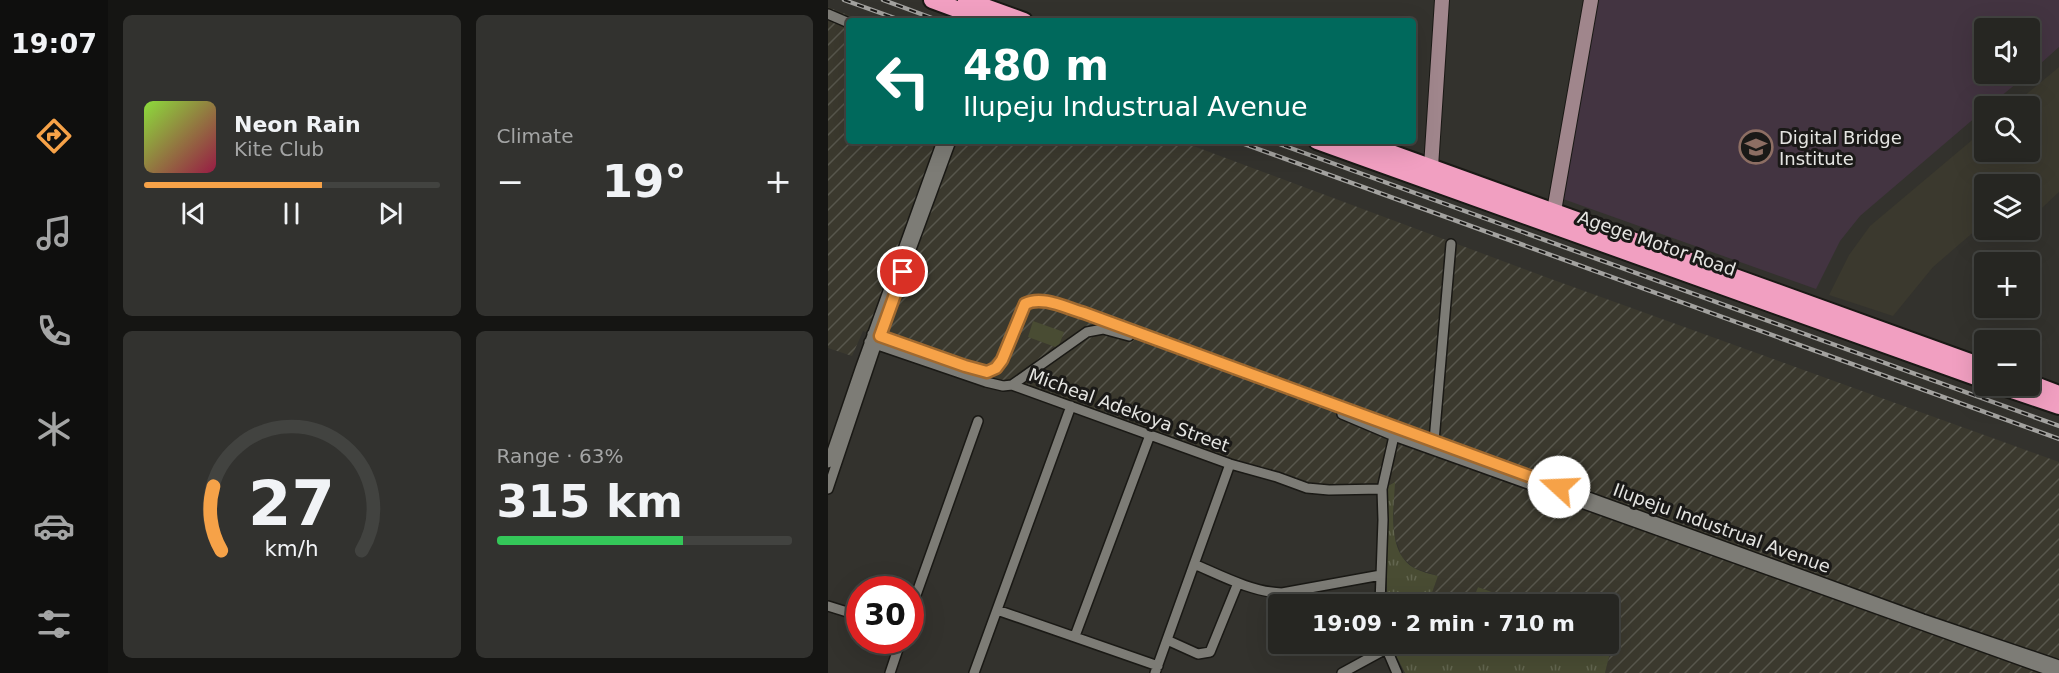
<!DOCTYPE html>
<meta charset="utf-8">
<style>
body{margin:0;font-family:"DejaVu Sans",sans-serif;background:#32322f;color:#f1f3f6;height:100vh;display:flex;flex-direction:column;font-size:22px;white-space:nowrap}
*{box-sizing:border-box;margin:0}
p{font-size:20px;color:#a4a5a5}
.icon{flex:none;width:33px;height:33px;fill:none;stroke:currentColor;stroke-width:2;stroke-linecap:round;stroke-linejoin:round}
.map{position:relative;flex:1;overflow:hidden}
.drawer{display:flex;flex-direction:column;gap:15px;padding:15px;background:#151513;width:720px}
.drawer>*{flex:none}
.hud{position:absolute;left:18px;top:18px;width:570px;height:126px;border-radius:6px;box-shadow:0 6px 24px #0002,0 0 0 2px #424340;background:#00695c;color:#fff;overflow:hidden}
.tools{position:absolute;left:1146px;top:18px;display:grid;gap:12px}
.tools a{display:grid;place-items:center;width:66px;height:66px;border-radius:6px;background:#262622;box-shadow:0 6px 24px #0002,0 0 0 2px #424340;font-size:30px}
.speed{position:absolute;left:18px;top:576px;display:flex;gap:12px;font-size:30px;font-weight:700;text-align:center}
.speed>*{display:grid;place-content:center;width:78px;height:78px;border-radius:50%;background:#262622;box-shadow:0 6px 24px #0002,0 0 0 2px #424340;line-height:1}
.speed .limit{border:9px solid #d22;background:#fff;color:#111}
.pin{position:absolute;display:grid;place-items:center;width:51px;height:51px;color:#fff;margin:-26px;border:3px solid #fff;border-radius:50%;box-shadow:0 2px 6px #0007}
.me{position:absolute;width:66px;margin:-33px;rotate:290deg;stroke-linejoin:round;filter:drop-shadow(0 0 4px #0008)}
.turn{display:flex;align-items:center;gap:21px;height:126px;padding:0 18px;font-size:27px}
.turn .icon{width:78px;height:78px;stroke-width:2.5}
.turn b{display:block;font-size:42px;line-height:51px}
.big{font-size:45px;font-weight:600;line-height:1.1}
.drawer .widget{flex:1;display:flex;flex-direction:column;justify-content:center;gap:9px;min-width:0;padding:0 21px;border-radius:9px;background:#32322f}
.drawer .dial{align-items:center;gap:0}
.dial svg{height:156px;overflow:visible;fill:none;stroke:#424340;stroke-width:7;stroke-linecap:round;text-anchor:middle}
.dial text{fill:#f1f3f6;stroke:none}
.song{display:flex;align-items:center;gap:18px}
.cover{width:72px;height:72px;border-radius:9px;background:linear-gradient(135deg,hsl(90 70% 55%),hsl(340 70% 35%))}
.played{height:6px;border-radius:3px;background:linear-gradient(90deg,#f6a248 60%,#424340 60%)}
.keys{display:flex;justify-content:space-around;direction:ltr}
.heat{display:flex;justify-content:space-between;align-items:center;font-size:33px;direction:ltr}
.charge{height:9px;border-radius:4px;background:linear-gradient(90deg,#34c759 63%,#424340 0)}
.drawer .tiles{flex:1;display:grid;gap:15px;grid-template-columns:repeat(2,1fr)}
.trip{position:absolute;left:440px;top:594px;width:351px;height:60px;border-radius:6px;background:#262622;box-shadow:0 6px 24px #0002,0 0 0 2px #424340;font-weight:600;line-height:60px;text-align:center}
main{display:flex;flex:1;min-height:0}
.tab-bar{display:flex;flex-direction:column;width:108px;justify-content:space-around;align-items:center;background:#0f0f0e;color:#a4a5a5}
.tab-bar .icon{width:42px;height:42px}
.tab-bar .active{color:#f6a248}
.tab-bar b{font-size:27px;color:#f1f3f6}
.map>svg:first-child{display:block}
.built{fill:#3b392e}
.industrial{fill:url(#industrial-furrows)}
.education{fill:#433441}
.grass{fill:url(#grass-tufts)}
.park{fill:#494c33}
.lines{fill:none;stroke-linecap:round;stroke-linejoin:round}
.street-casing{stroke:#1a1915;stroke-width:12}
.secondary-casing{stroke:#1a1915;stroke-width:16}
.highway-casing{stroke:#1a1915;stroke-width:20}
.street{stroke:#7d7c76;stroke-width:9}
.secondary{stroke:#a0868c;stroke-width:14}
.highway{stroke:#f19fc1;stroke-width:16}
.rail-casing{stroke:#a3a29f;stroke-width:4.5}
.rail{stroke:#1a1917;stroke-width:2;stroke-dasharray:7;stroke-linecap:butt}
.route-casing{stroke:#a0692f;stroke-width:15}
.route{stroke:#f6a248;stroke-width:10}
.labels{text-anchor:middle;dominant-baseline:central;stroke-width:6;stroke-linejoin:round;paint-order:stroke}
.poi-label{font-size:18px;fill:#e5e5e2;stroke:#1a1917;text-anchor:start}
.street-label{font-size:18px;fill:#e5e5e2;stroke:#1a1917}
</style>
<main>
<nav class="tab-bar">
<b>19:07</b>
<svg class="icon active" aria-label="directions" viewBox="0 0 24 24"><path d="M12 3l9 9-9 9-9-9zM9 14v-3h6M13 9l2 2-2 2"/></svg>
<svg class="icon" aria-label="music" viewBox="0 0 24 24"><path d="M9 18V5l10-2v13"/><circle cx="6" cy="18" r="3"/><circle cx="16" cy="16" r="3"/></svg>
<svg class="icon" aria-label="phone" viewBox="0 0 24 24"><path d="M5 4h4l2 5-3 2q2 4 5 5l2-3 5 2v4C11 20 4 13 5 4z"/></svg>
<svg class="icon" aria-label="climate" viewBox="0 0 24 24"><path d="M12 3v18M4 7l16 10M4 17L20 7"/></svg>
<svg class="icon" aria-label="car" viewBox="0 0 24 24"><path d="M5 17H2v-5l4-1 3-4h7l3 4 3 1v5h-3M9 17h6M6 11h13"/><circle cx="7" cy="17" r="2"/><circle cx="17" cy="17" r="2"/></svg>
<svg class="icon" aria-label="filters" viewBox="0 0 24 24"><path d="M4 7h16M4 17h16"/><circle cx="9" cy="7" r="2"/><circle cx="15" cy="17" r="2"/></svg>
</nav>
<section class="drawer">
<div class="tiles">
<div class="widget">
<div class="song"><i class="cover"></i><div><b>Neon Rain</b><p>Kite Club</p></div></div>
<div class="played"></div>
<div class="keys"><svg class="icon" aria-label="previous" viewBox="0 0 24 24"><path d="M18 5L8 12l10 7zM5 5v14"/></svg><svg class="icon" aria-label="pause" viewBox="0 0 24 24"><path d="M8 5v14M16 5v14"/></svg><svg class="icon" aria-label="next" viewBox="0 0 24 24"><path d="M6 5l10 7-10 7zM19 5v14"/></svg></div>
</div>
<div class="widget"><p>Climate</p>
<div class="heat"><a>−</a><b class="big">19°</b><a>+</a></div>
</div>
<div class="widget dial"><svg viewBox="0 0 100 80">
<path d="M14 69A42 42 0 1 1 86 69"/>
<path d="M14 69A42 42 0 0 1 10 36" stroke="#f6a248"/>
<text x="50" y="56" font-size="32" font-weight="700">27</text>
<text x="50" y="72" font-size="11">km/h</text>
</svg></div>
<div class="widget"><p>Range · 63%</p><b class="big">315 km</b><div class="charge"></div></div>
</div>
</section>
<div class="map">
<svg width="1231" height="673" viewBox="0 0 1231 673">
<defs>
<pattern id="industrial-furrows" width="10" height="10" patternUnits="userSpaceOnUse" patternTransform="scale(1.5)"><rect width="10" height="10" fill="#3b392e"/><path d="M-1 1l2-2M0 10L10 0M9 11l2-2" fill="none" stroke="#57564c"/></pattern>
<pattern id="grass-tufts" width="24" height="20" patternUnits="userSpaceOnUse" patternTransform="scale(1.5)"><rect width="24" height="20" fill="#494c33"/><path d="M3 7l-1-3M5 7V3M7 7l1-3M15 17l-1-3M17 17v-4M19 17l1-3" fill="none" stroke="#636650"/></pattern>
</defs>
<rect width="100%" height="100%" fill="#33322d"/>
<path class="built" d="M 1231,67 L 1231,192 L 1202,219 L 1202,184 L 1156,184 L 1156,223 L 1105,267 L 1065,316 L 1001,295 L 1021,255 L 1042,226 L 1156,130 L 1156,152 L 1202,152 L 1202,106 L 1184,106 Z"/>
<path class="industrial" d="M 0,7 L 35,21 L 21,21 L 21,141 L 352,141 L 723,279 L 1231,462 L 1231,673 L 777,673 L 786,637 L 780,634 L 780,604 L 697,604 L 650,587 L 643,604 L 600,604 L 610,576 L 586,568 L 574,557 L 566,535 L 566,482 L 558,487 L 545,484 L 475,487 L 35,331 L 24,356 L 0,348 Z"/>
<path class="education" d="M 770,0 L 1231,0 L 1231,47 L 1202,73 L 1202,28 L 1156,28 L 1156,74 L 1200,74 L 1161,106 L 1156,106 L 1156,110 L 1032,216 L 1012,241 L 988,289 L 735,199 Z"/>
<path class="grass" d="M 567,482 C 566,509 558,554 588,569 C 594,572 603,574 610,576 L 600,604 L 559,604 L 558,487 Z
M 650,587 L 697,604 L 643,604 Z
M 780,634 L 786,637 L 777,673 L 577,673 L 562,644 L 780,644 Z"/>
<path class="park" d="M 205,321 L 236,332 L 230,348 L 200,337 Z"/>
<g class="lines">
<g class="street-casing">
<path id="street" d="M 0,14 L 21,23
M 44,334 L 137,366 L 159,372 L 168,368 L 174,360 L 197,304 C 214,295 238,308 256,313 L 1095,619 L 1231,665
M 41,342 L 158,382 L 175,386 L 184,385 L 402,464 L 449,477 L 479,488 L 501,490 L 554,489
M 184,385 L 259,332 L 275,329 L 301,336
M 514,414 L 566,436 L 1228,673
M 606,441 L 623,244
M 0,463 L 32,369 L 114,141
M 0,489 L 54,328 L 123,141
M 366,564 C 394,576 424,592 454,593 L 553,575
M 552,604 L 555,520 L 554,489 L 566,436
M 0,606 L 32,616
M 169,610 L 330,666
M 82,612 L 150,421
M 247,636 L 322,435
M 339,640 L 370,654 L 382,652 L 410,583
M 557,645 L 569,673
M 62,673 L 73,640
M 146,673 L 243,406
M 327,673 L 402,464
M 514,673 L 558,649"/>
</g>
<g class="secondary-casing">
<path id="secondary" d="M 599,177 L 603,167 L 614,0
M 726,211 L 763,0"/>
</g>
<g class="highway-casing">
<path id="highway" d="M 104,0 L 161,21
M 138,0 L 196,21
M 489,141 L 1156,380
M 530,141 L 1156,367
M 1202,383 L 1231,394
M 1172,386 L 1231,406"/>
</g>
<use href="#street" class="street"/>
<use href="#secondary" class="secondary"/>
<use href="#highway" class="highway"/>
<g class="rail-casing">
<path id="rail" d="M 16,0 L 75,21
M 55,0 L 112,21
M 408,141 L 1231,439
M 443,141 L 1231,426"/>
</g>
<use href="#rail" class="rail"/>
</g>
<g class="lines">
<g class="route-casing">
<path id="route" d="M 75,272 L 52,336 L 137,366 L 159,372 L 168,368 L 174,360 L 197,304 C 214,295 238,308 256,313 L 731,487"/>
</g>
<use href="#route" class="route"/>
</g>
<defs>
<g id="university-ring" transform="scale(1.725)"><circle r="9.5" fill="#1a1917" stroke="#8d6e63" stroke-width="1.5"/><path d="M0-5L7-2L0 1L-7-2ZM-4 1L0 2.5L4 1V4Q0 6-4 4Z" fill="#8d6e63"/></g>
</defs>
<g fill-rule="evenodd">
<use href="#university-ring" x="928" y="147"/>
</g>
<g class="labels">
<g class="poi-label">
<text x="951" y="137">Digital Bridge<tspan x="951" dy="21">Institute</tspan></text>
</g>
<g class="street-label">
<text transform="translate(829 243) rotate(19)">Agege Motor Road</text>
<text transform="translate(301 410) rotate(20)">Micheal Adekoya Street</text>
<text transform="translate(894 528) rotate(20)">Ilupeju Industrual Avenue</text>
</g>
</g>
</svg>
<div class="tools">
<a><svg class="icon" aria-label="sound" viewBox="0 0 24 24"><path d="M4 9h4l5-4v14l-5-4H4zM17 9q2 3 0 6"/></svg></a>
<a><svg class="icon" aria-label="search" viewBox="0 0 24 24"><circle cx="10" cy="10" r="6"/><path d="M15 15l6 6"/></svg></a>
<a><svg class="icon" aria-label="layers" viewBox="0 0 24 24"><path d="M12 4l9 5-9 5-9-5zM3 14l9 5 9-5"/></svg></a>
<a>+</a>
<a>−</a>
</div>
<div class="speed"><div class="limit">30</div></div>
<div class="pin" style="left:75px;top:272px;background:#d93025"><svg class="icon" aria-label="arrive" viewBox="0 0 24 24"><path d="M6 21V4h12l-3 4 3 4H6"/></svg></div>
<svg class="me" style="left:731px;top:487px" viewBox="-20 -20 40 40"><circle r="19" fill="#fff"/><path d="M0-13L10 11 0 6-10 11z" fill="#f6a248"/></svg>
<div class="trip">19:09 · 2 min · 710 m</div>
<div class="hud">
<div class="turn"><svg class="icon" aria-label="left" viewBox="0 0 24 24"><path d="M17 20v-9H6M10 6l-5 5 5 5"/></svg><div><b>480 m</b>Ilupeju Industrual Avenue</div></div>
</div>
</div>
</main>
